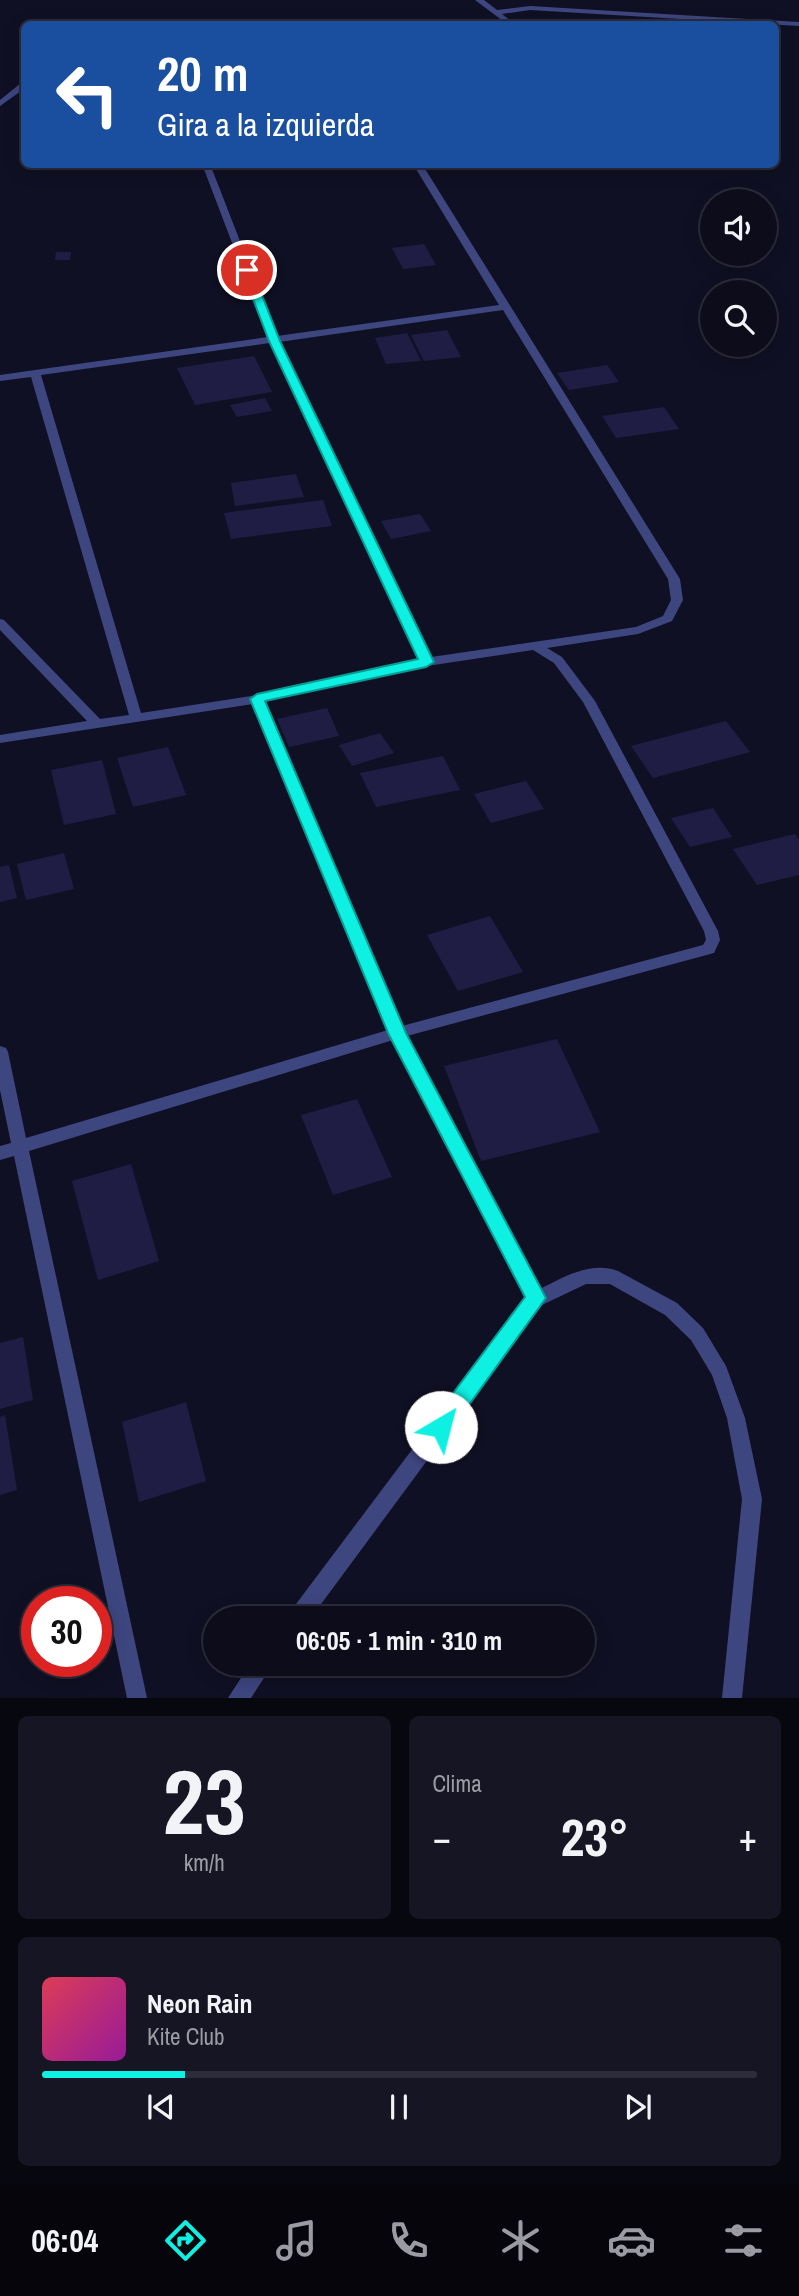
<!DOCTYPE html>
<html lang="es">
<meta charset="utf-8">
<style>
body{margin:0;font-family:"Archivo Narrow",sans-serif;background:#151524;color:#f1f3f6;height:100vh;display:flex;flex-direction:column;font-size:26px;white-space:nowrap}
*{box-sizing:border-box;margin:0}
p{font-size:23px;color:#9a9ba3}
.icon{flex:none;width:38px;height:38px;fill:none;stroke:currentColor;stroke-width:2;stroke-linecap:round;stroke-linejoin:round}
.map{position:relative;height:1698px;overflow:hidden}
.details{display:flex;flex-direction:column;gap:18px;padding:18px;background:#07070f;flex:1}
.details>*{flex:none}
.top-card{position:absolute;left:21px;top:21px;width:758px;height:147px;border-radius:10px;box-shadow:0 4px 18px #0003,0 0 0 2px #2c2c3a;background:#1a4fa0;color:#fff;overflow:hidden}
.controls{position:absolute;left:700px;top:189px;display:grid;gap:14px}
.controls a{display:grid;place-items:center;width:77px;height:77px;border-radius:50%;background:#0c0c1b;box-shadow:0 4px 18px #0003,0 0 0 2px #2c2c3a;font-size:35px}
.speed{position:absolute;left:21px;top:1586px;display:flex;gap:14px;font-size:35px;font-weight:700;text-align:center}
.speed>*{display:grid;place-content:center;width:91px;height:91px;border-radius:50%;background:#0c0c1b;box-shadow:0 4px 18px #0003,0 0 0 2px #2c2c3a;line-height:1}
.speed .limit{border:10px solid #d22;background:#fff;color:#111}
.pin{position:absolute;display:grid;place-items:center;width:60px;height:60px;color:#fff;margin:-30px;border:4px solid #fff;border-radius:50%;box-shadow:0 2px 7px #0007}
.me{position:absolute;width:77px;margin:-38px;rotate:37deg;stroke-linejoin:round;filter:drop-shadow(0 0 5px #0008)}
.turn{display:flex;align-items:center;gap:24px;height:147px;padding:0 21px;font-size:32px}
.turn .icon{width:91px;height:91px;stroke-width:2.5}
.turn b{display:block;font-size:49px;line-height:60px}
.big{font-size:52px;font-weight:800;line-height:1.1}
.details .widget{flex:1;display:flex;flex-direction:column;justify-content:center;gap:10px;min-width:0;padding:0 24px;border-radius:10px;background:#151524}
.details .dial{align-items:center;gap:0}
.dial b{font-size:91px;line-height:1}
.song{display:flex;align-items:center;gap:21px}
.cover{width:84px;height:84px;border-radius:10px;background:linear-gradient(135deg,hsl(350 70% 55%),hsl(300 70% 35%))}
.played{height:7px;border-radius:4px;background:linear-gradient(90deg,#0ef0e2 20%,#2c2c3a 20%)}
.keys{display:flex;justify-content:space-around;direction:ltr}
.heat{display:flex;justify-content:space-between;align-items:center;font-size:38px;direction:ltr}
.details .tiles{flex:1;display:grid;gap:18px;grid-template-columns:1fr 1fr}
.widget:last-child{grid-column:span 2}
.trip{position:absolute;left:203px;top:1606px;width:392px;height:70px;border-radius:35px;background:#0c0c1b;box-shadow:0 4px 18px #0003,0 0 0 2px #2c2c3a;font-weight:800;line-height:70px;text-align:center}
.menu{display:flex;height:112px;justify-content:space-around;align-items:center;background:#05050b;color:#9a9ba3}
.menu .icon{width:49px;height:49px}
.menu .current{color:#0ef0e2}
.menu b{font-size:32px;color:#f1f3f6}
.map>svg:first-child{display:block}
.building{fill:#1f1d44}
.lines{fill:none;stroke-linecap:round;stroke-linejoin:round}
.street{fill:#3e4680;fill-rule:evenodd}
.route{fill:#0ef0e2;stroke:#099c93;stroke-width:2}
</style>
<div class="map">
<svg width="799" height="1698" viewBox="0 0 799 1698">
<rect width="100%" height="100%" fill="#101024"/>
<path class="building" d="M 424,244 L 436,265 L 403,269 L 392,248 Z
M 56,252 L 71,252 L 70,260 L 55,260 Z
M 447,330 L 461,357 L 424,361 L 411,335 Z
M 407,333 L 421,361 L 386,364 L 375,338 Z
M 254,356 L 272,392 L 195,405 L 177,368 Z
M 607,365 L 619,382 L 569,390 L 557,373 Z
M 265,398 L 272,411 L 237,417 L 230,405 Z
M 664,407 L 679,429 L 616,438 L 602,416 Z
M 296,474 L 304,497 L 235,506 L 231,483 Z
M 323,500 L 332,526 L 231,539 L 224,513 Z
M 420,514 L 431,531 L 391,539 L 381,521 Z
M 327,708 L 339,736 L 289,747 L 277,719 Z
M 726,721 L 750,752 L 653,778 L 631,746 Z
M 380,733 L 394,753 L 352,766 L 339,745 Z
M 168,747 L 186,795 L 133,807 L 117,758 Z
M 443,756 L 460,790 L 376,807 L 360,773 Z
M 102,760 L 116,814 L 64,825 L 51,770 Z
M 526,781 L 544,809 L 491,823 L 474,794 Z
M 713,808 L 732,837 L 690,847 L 671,818 Z
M 795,834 L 799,840 L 799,875 L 757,885 L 733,849 Z
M 64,853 L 74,889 L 26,900 L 17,864 Z
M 9,865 L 17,898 L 0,902 L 0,867 Z
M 490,916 L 523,972 L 458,991 L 427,935 Z
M 557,1039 L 600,1132 L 481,1161 L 444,1066 Z
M 357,1099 L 392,1177 L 333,1195 L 301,1115 Z
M 131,1164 L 159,1261 L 98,1280 L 72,1181 Z
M 23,1337 L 33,1400 L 0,1409 L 0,1343 Z
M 186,1402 L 206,1481 L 139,1502 L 122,1422 Z
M 5,1415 L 17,1490 L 0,1495 L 0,1417 Z"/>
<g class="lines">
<path class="street" d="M 475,0 L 484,0 L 497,10 L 530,6 L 799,22 L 799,26 L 530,10 L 502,14 L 515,24 L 507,24 Z
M 21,83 L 24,83 L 24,89 L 0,106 L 0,100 Z
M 202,164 L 210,164 L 277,336 L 499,305 L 413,164 L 422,164 L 680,579 L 683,600 L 672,621 L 638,634 L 547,648 L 562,657 L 595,701 L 718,931 L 720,940 L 714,953 L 407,1036 L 540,1289 C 564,1277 590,1261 618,1271 L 677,1303 L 703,1328 L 726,1366 L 745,1418 L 762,1499 L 742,1698 L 722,1698 L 742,1499 L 727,1418 L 712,1375 L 691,1340 L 665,1315 L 610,1284 L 586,1284 L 542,1305 L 310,1619 L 287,1619 L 290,1612 L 526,1298 L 393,1040 L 29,1151 L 147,1698 L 127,1698 L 14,1156 L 0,1160 L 0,1146 L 11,1143 L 0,1090 L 0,1046 L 6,1048 L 8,1052 L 26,1138 L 388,1030 L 253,704 L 0,743 L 0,735 L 87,721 L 0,630 L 0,619 L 4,620 L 100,719 L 129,715 L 31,377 L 0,381 L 0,375 L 268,337 ZM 503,310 L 668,579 L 671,600 L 663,616 L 636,627 L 431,657 L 279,342 ZM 270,343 L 420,660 L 257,695 L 141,713 L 41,375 ZM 533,650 L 554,663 L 583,702 L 704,931 L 706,940 L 703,945 L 402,1026 L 264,702 L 427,666 Z
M 250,1664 L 273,1664 L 251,1698 L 228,1698 Z"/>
</g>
<path class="route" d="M 247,266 L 252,270 L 280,341 L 434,662 L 426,667 L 265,701 L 406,1033 L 546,1298 L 448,1434 L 441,1437 L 433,1434 L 430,1427 L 433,1420 L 525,1297 L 388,1033 L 250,699 L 257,694 L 418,659 L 269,341 L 242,270 Z"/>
</svg>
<div class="controls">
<a><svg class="icon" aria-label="sound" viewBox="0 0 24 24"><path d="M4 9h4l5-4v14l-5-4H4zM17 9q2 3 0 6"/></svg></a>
<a><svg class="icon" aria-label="search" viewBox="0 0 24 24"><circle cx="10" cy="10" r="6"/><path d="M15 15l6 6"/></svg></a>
</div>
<div class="speed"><div class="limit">30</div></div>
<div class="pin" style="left:247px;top:270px;background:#d93025"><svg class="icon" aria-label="arrive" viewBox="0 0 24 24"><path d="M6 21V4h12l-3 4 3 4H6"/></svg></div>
<svg class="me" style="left:441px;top:1427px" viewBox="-20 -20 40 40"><circle r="19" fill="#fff"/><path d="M0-13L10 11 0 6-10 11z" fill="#0ef0e2"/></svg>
<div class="trip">06:05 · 1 min · 310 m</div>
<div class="top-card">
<div class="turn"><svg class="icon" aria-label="left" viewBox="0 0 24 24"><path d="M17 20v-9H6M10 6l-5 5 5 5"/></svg><div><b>20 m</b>Gira a la izquierda</div></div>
</div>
</div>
<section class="details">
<div class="tiles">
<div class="widget dial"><b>23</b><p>km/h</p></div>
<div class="widget"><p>Clima</p>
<div class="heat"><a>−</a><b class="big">23°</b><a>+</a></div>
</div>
<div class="widget">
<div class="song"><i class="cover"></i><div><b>Neon Rain</b><p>Kite Club</p></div></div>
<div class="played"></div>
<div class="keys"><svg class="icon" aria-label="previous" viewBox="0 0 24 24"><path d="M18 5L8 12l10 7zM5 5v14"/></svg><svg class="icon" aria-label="pause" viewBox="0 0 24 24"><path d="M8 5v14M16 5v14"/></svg><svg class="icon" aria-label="next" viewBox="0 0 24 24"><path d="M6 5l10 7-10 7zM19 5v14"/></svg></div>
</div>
</div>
</section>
<nav class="menu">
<b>06:04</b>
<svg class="icon current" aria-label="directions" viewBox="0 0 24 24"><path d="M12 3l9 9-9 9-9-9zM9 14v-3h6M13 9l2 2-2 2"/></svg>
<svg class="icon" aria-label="music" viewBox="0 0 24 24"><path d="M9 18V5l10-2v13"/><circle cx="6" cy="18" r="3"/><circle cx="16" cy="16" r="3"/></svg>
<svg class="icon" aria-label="phone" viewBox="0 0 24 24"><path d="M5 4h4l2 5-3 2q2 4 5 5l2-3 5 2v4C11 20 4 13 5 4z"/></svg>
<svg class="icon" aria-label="climate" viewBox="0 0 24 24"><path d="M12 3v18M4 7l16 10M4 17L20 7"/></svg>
<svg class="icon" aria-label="car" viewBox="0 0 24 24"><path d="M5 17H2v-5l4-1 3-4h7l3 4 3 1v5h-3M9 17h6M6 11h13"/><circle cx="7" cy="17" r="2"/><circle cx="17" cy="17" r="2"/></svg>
<svg class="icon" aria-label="filters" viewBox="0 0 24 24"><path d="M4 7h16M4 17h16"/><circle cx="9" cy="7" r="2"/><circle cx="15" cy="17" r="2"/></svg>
</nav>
